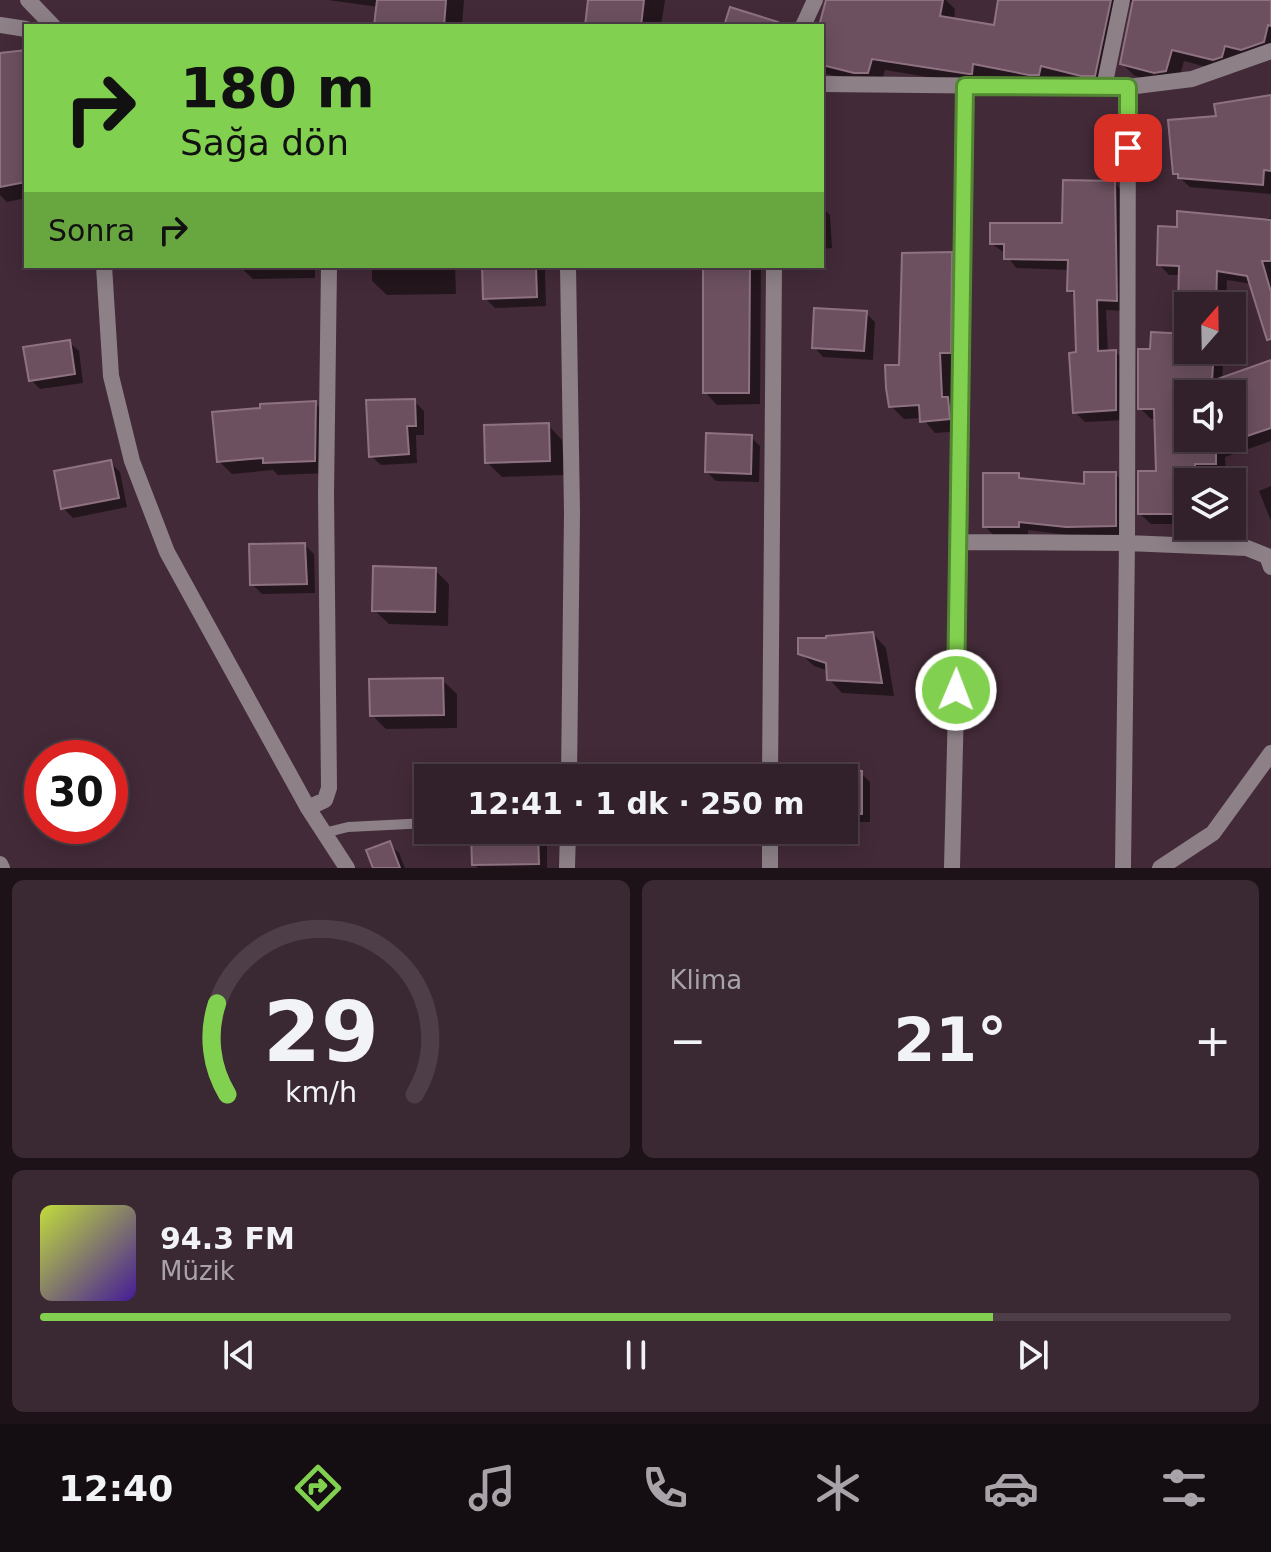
<!DOCTYPE html>
<html lang="tr">
<meta charset="utf-8">
<style>
body{margin:0;font-family:"DejaVu Sans",sans-serif;background:#3a2832;color:#f1f3f6;height:100vh;display:flex;flex-direction:column;font-size:30px;white-space:nowrap}
*{box-sizing:border-box;margin:0}
p{font-size:26px;color:#a8a3a8}
.icon{flex:none;width:44px;height:44px;fill:none;stroke:currentColor;stroke-width:2;stroke-linecap:round;stroke-linejoin:round}
.map{position:relative;height:868px;overflow:hidden}
.drawer{display:flex;flex-direction:column;gap:12px;padding:12px;background:#1c1217;flex:1}
.drawer>*{flex:none}
.banner{position:absolute;left:24px;top:24px;width:800px;height:244px;border-radius:0px;box-shadow:0 4px 20px #0003,0 0 0 2px #4d3e47;background:#82d04f;color:#111;overflow:hidden}
.needle{width:52px;rotate:20deg}
.fabs{position:absolute;left:1174px;top:292px;display:grid;gap:16px}
.fabs a{display:grid;place-items:center;width:72px;height:72px;border-radius:0px;background:#32202a;box-shadow:0 4px 20px #0003,0 0 0 2px #4d3e47;font-size:40px}
.speed{position:absolute;left:24px;top:740px;display:flex;gap:16px;font-size:40px;font-weight:700;text-align:center}
.speed>*{display:grid;place-content:center;width:104px;height:104px;border-radius:50%;background:#32202a;box-shadow:0 4px 20px #0003,0 0 0 2px #4d3e47;line-height:1}
.speed .limit{border:12px solid #d22;background:#fff;color:#111}
.pin{position:absolute;display:grid;place-items:center;width:68px;height:68px;color:#fff;margin:-34px;border-radius:16px;box-shadow:0 4px 12px #0006}
.me{position:absolute;width:88px;margin:-44px;rotate:1deg;stroke-linejoin:round;filter:drop-shadow(0 0 6px #0008)}
.turn{display:flex;align-items:center;gap:28px;height:168px;padding:0 24px;font-size:36px}
.turn .icon{width:104px;height:104px;stroke-width:2.5}
.turn b{display:block;font-size:56px;line-height:68px}
.then{display:flex;align-items:center;height:76px;padding:0 24px;background:#0003;gap:16px;font-size:30px}
.big{font-size:60px;font-weight:800;line-height:1.1}
.drawer .card{flex:1;display:flex;flex-direction:column;justify-content:center;gap:12px;min-width:0;padding:0 28px;border-radius:12px;background:#3a2832}
.drawer .dial{align-items:center;gap:0}
.dial svg{height:208px;overflow:visible;fill:none;stroke:#4d3e47;stroke-width:7;stroke-linecap:round;text-anchor:middle}
.dial text{fill:#f1f3f6;stroke:none}
.song{display:flex;align-items:center;gap:24px}
.cover{width:96px;height:96px;border-radius:12px;background:linear-gradient(135deg,hsl(70 70% 55%),hsl(260 70% 35%))}
.played{height:8px;border-radius:4px;background:linear-gradient(90deg,#82d04f 80%,#4d3e47 80%)}
.keys{display:flex;justify-content:space-around;direction:ltr}
.heat{display:flex;justify-content:space-between;align-items:center;font-size:44px;direction:ltr}
.drawer .tiles{flex:1;display:grid;gap:12px;grid-template-columns:1fr 1fr}
.card:last-child{grid-column:span 2}
.trip{position:absolute;left:414px;top:764px;width:444px;height:80px;border-radius:0px;background:#32202a;box-shadow:0 4px 20px #0003,0 0 0 2px #4d3e47;font-weight:800;line-height:80px;text-align:center}
.dock{display:flex;height:128px;justify-content:space-around;align-items:center;background:#140d11;color:#a8a3a8}
.dock .icon{width:56px;height:56px}
.dock .selected{color:#82d04f}
.dock b{font-size:36px;color:#f1f3f6}
.map>svg:first-child{display:block}
.shadow{fill:#0007;fill-rule:evenodd}
.building{fill:#6c505f;stroke:#8f7282;stroke-width:2}
.lines{fill:none;stroke-linecap:round;stroke-linejoin:round}
.lane{stroke:#8d8087;stroke-width:10}
.street{stroke:#8d8087;stroke-width:16}
.route-casing{stroke:#548733;stroke-width:20}
.route{stroke:#82d04f;stroke-width:14}
</style>
<div class="map">
<svg width="1271" height="868" viewBox="0 0 1271 868">
<rect width="100%" height="100%" fill="#432a38"/>
<path class="shadow" d="M 328,0 L 464,0 L 462,26 L 376,26 L 378,7 Z
M 590,0 L 665,0 L 661,26 L 587,26 Z
M 828,0 L 946,0 L 955,9 L 954,20 L 995,27 L 1001,0 L 1133,0 L 1123,10 L 1095,87 L 1053,77 L 1051,86 L 985,76 L 983,86 L 885,70 L 881,85 L 868,85 L 824,73 L 822,71 L 822,37 Z
M 1135,0 L 1271,0 L 1271,56 L 1226,72 L 1184,61 L 1178,83 L 1167,84 L 1135,76 L 1122,64 Z
M 26,52 L 26,198 L 7,202 L 0,195 L 0,55 Z
M 1271,97 L 1271,194 L 1190,187 L 1175,174 L 1218,118 Z
M 1114,183 L 1125,193 L 1126,311 L 1106,310 L 1108,353 L 1116,352 L 1126,363 L 1126,420 L 1085,422 L 1075,412 L 1078,354 L 1077,298 L 1069,290 L 1070,270 L 1016,268 L 1006,254 L 992,244 L 1064,225 Z
M 822,207 L 830,215 L 832,248 L 822,249 Z
M 1266,218 L 1271,218 L 1271,325 L 1252,284 L 1227,280 L 1226,306 L 1188,306 L 1188,350 L 1224,350 L 1222,380 L 1271,362 L 1271,441 L 1225,457 L 1226,473 L 1205,474 L 1205,482 L 1188,482 L 1188,524 L 1151,524 L 1140,514 L 1158,473 L 1156,419 L 1151,419 L 1140,408 L 1152,350 L 1179,335 L 1181,275 L 1169,275 L 1159,264 L 1266,221 ZM 1188,394 L 1232,394 L 1232,438 L 1188,438 Z
M 951,254 L 964,267 L 963,365 L 952,365 L 954,405 L 962,431 L 935,433 L 922,418 L 904,419 L 891,406 L 901,367 Z
M 239,266 L 315,266 L 315,278 L 253,279 Z
M 372,266 L 455,266 L 456,294 L 387,295 L 372,281 Z
M 484,266 L 542,266 L 545,269 L 546,306 L 495,308 L 485,298 Z
M 704,266 L 761,266 L 760,404 L 717,405 L 705,392 Z
M 866,313 L 875,322 L 873,360 L 823,357 L 814,347 Z
M 69,342 L 79,351 L 83,383 L 40,389 L 31,380 Z
M 414,401 L 424,411 L 424,435 L 416,435 L 417,463 L 381,465 L 371,456 Z
M 315,403 L 328,416 L 328,473 L 278,475 L 273,470 L 232,474 L 219,461 Z
M 548,425 L 562,440 L 564,475 L 502,477 L 487,462 Z
M 751,437 L 760,446 L 759,482 L 716,481 L 707,472 Z
M 110,462 L 120,472 L 127,507 L 73,518 L 63,508 Z
M 1115,474 L 1125,483 L 1125,535 L 1076,536 L 1028,530 L 1028,536 L 994,536 L 985,526 L 1018,475 L 1023,480 L 1086,486 Z
M 1271,486 L 1271,521 L 1259,491 Z
M 305,545 L 314,554 L 315,593 L 262,594 L 252,584 Z
M 435,570 L 449,584 L 448,626 L 389,624 L 374,610 Z
M 873,634 L 886,648 L 894,696 L 842,693 L 829,679 L 829,671 L 814,666 L 800,653 L 828,640 Z
M 442,680 L 457,694 L 457,728 L 386,729 L 372,715 Z
M 818,772 L 861,773 L 870,782 L 870,822 L 844,822 L 844,778 L 817,778 Z
M 537,833 L 547,843 L 547,868 L 478,868 L 474,864 Z
M 389,844 L 399,853 L 405,868 L 375,868 Z"/>
<path class="building" d="M 377,0 L 446,0 L 444,26 L 374,26 Z
M 588,0 L 644,0 L 641,26 L 585,26 Z
M 826,0 L 943,0 L 940,16 L 994,25 L 998,0 L 1111,0 L 1095,76 L 1081,76 L 1041,66 L 1039,75 L 1029,75 L 973,64 L 972,74 L 969,74 L 872,59 L 868,73 L 854,73 L 822,65 L 822,26 L 819,26 Z
M 1133,0 L 1271,0 L 1271,26 L 1268,25 L 1264,42 L 1241,50 L 1225,46 L 1222,57 L 1213,60 L 1172,50 L 1166,71 L 1154,73 L 1120,64 Z
M 730,7 L 778,22 L 778,26 L 724,26 Z
M 26,50 L 26,182 L 0,187 L 0,53 Z
M 1271,95 L 1271,171 L 1264,170 L 1263,185 L 1178,178 L 1178,174 L 1173,174 L 1168,120 L 1216,116 L 1214,104 Z
M 1063,180 L 1115,181 L 1117,301 L 1097,300 L 1098,351 L 1116,350 L 1116,410 L 1073,413 L 1069,353 L 1076,352 L 1074,291 L 1067,291 L 1068,260 L 1004,259 L 1004,244 L 990,244 L 990,223 L 1062,223 Z
M 1177,211 L 1271,220 L 1271,261 L 1262,261 L 1271,292 L 1271,339 L 1267,340 L 1247,276 L 1217,271 L 1216,306 L 1178,306 L 1179,266 L 1157,265 L 1158,226 L 1177,227 Z
M 952,252 L 951,353 L 940,353 L 942,397 L 948,397 L 950,419 L 920,422 L 919,405 L 889,407 L 886,388 L 885,365 L 899,365 L 902,253 Z
M 482,266 L 536,266 L 537,297 L 483,299 Z
M 703,266 L 750,266 L 749,393 L 703,393 Z
M 814,308 L 867,311 L 864,351 L 812,348 Z
M 1151,332 L 1188,334 L 1188,350 L 1214,350 L 1212,381 L 1271,360 L 1271,428 L 1232,441 L 1232,394 L 1188,394 L 1188,438 L 1216,438 L 1216,464 L 1195,464 L 1195,482 L 1188,482 L 1188,514 L 1138,514 L 1138,471 L 1156,471 L 1154,409 L 1138,409 L 1138,349 L 1150,349 Z
M 70,340 L 75,374 L 29,381 L 23,347 Z
M 415,399 L 416,426 L 407,426 L 409,454 L 369,457 L 366,400 Z
M 316,401 L 315,461 L 263,463 L 263,458 L 217,462 L 212,412 L 260,408 L 260,404 Z
M 549,423 L 550,461 L 485,463 L 484,425 Z
M 706,433 L 752,435 L 751,474 L 705,472 Z
M 111,460 L 119,498 L 61,509 L 54,471 Z
M 1084,472 L 1116,472 L 1116,526 L 1066,527 L 1019,522 L 1019,527 L 983,527 L 983,473 L 1019,473 L 1019,478 L 1084,484 Z
M 305,543 L 307,584 L 250,585 L 249,544 Z
M 373,566 L 436,568 L 435,612 L 372,611 Z
M 873,632 L 882,683 L 827,680 L 826,663 L 798,654 L 798,638 L 826,638 L 826,636 Z
M 443,678 L 444,715 L 370,716 L 369,679 Z
M 844,770 L 862,771 L 862,814 L 844,813 Z
M 538,831 L 539,864 L 472,865 L 471,832 Z
M 390,841 L 400,868 L 373,868 L 366,850 Z"/>
<g class="lines">
<path class="lane" d="M 324,833 L 348,827 L 428,823"/>
<path class="street" d="M 28,0 L 53,26
M 0,25 L 26,29
M 803,26 L 815,0
M 822,84 L 1128,87 L 1192,79 L 1271,51
M 1104,87 L 1122,0
M 104,266 L 111,376 L 132,461 L 167,552 L 308,808 L 347,868
M 568,266 L 572,512 L 569,778
M 960,542 L 1127,543 L 1247,548 L 1267,556 L 1271,567
M 770,778 L 774,266
M 308,808 L 325,800 L 329,788 L 326,494 L 329,266
M 0,864 L 2,868
M 567,868 L 568,830
M 770,868 L 770,830
M 952,868 L 960,542 L 965,86
M 1123,868 L 1127,543 L 1128,87
M 1160,868 L 1213,833 L 1271,753"/>
</g>
<g class="lines">
<g class="route-casing">
<path id="route" d="M 956,690 L 965,86 L 1128,87 L 1128,148"/>
</g>
<use href="#route" class="route"/>
</g>
</svg>
<div class="fabs">
<a><svg class="needle" viewBox="-14 -14 28 28"><path d="M0-13l5 13h-10z" fill="#e53935"/><path d="M0 13l5-13h-10z" fill="#a8a3a8"/></svg></a>
<a><svg class="icon" aria-label="sound" viewBox="0 0 24 24"><path d="M4 9h4l5-4v14l-5-4H4zM17 9q2 3 0 6"/></svg></a>
<a><svg class="icon" aria-label="layers" viewBox="0 0 24 24"><path d="M12 4l9 5-9 5-9-5zM3 14l9 5 9-5"/></svg></a>
</div>
<div class="speed"><div class="limit">30</div></div>
<div class="pin" style="left:1128px;top:148px;background:#d93025"><svg class="icon" aria-label="arrive" viewBox="0 0 24 24"><path d="M6 21V4h12l-3 4 3 4H6"/></svg></div>
<svg class="me" style="left:956px;top:690px" viewBox="-20 -20 40 40"><circle r="17" fill="#82d04f" stroke="#fff" stroke-width="3"/><path d="M0-11L8 9 0 5-8 9z" fill="#fff"/></svg>
<div class="trip">12:41 · 1 dk · 250 m</div>
<div class="banner">
<div class="turn"><svg class="icon" aria-label="right" viewBox="0 0 24 24"><path d="M7 20v-9h11M14 6l5 5-5 5"/></svg><div><b>180 m</b>Sağa dön</div></div>
<div class="then">Sonra<svg class="icon" aria-label="right" viewBox="0 0 24 24"><path d="M7 20v-9h11M14 6l5 5-5 5"/></svg></div>
</div>
</div>
<section class="drawer">
<div class="tiles">
<div class="card dial"><svg viewBox="0 0 100 80">
<path d="M14 69A42 42 0 1 1 86 69"/>
<path d="M14 69A42 42 0 0 1 10 34" stroke="#82d04f"/>
<text x="50" y="56" font-size="32" font-weight="700">29</text>
<text x="50" y="72" font-size="11">km/h</text>
</svg></div>
<div class="card"><p>Klima</p>
<div class="heat"><a>−</a><b class="big">21°</b><a>+</a></div>
</div>
<div class="card">
<div class="song"><i class="cover"></i><div><b>94.3 FM</b><p>Müzik</p></div></div>
<div class="played"></div>
<div class="keys"><svg class="icon" aria-label="previous" viewBox="0 0 24 24"><path d="M18 5L8 12l10 7zM5 5v14"/></svg><svg class="icon" aria-label="pause" viewBox="0 0 24 24"><path d="M8 5v14M16 5v14"/></svg><svg class="icon" aria-label="next" viewBox="0 0 24 24"><path d="M6 5l10 7-10 7zM19 5v14"/></svg></div>
</div>
</div>
</section>
<nav class="dock">
<b>12:40</b>
<svg class="icon selected" aria-label="directions" viewBox="0 0 24 24"><path d="M12 3l9 9-9 9-9-9zM9 14v-3h6M13 9l2 2-2 2"/></svg>
<svg class="icon" aria-label="music" viewBox="0 0 24 24"><path d="M9 18V5l10-2v13"/><circle cx="6" cy="18" r="3"/><circle cx="16" cy="16" r="3"/></svg>
<svg class="icon" aria-label="phone" viewBox="0 0 24 24"><path d="M5 4h4l2 5-3 2q2 4 5 5l2-3 5 2v4C11 20 4 13 5 4z"/></svg>
<svg class="icon" aria-label="climate" viewBox="0 0 24 24"><path d="M12 3v18M4 7l16 10M4 17L20 7"/></svg>
<svg class="icon" aria-label="car" viewBox="0 0 24 24"><path d="M5 17H2v-5l4-1 3-4h7l3 4 3 1v5h-3M9 17h6M6 11h13"/><circle cx="7" cy="17" r="2"/><circle cx="17" cy="17" r="2"/></svg>
<svg class="icon" aria-label="filters" viewBox="0 0 24 24"><path d="M4 7h16M4 17h16"/><circle cx="9" cy="7" r="2"/><circle cx="15" cy="17" r="2"/></svg>
</nav>
